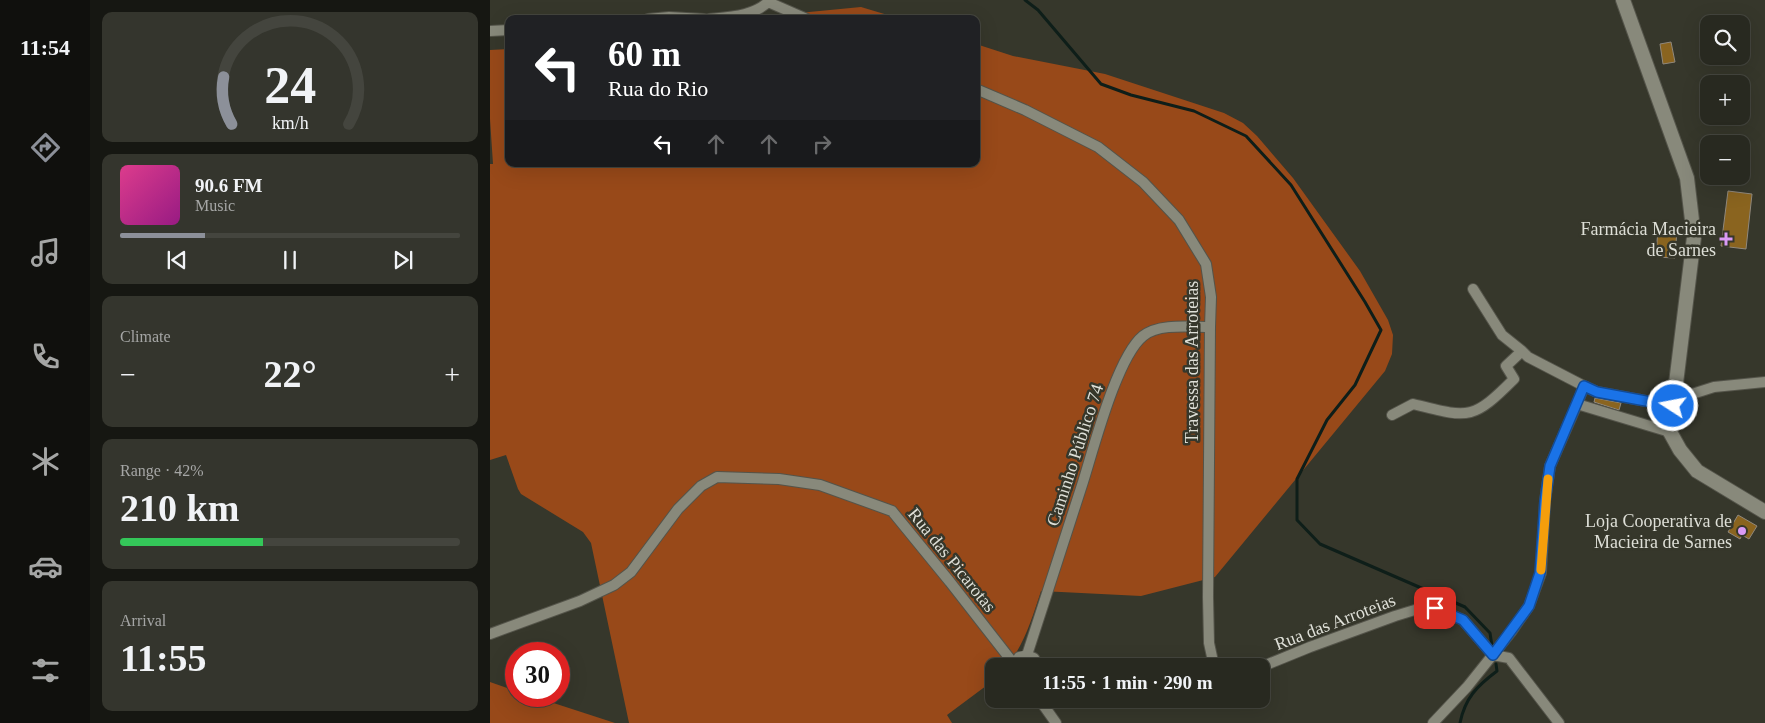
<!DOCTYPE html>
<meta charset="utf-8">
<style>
body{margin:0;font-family:"Times New Roman",serif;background:#34352d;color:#f1f3f6;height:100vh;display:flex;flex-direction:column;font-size:19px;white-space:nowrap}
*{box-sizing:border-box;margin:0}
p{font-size:16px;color:#a5a6a5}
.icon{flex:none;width:28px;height:28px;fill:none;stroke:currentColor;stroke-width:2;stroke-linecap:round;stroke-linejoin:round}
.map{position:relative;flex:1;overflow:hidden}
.panel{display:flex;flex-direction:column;gap:12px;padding:12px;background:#161712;width:400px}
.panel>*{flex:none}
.guide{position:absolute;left:15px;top:15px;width:475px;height:152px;border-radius:10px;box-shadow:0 5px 20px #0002,0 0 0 1px #44453e;background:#202124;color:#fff;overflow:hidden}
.buttons{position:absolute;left:1210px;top:15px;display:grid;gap:10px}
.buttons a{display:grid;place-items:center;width:50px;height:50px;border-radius:10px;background:#282920;box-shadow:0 5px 20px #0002,0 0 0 1px #44453e;font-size:25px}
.speed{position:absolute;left:15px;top:642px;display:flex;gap:10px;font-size:25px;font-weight:700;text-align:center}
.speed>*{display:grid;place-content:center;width:65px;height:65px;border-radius:50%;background:#282920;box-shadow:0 5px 20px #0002,0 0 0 1px #44453e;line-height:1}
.speed .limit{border:8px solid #d22;background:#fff;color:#111}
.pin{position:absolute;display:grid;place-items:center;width:42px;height:42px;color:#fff;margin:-21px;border-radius:10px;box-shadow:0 2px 8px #0006}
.me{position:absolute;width:55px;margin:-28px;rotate:281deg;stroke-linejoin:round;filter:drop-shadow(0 0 4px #0008)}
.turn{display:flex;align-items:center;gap:18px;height:105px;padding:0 20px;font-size:22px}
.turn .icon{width:65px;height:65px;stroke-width:2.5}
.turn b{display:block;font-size:35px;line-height:42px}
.lanes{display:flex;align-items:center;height:48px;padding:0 20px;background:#0003;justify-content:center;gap:25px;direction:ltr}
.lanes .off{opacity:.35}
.big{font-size:38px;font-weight:600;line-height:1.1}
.panel .card{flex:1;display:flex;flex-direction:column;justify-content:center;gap:8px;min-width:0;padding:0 18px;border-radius:10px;background:#34352d}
.panel .dial{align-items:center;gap:0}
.dial svg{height:130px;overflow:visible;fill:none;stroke:#44453e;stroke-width:7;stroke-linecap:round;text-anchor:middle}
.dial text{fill:#f1f3f6;stroke:none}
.song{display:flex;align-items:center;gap:15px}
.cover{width:60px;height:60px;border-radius:8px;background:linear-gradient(135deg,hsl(330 70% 55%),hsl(310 70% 35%))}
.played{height:5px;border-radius:2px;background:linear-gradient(90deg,#8c9099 25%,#44453e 25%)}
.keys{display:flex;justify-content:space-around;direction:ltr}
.heat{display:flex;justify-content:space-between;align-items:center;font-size:28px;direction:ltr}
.charge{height:8px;border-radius:4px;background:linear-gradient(90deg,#34c759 42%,#44453e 0)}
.trip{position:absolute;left:495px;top:658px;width:285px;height:50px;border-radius:10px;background:#282920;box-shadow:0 5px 20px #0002,0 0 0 1px #44453e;font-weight:600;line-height:50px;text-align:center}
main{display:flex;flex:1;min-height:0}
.tab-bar{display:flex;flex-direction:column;width:90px;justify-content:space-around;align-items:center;background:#10100d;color:#a5a6a5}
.tab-bar .icon{width:35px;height:35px}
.tab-bar .active{color:#8c9099}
.tab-bar b{font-size:22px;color:#f1f3f6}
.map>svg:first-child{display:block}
.forest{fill:#984919}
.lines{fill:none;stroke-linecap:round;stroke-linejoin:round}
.stream{stroke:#0e1e19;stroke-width:3}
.building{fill:#8a641f;stroke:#90887c}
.street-casing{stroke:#54544a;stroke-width:12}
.secondary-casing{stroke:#54544a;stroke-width:16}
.street{stroke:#88897b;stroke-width:10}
.secondary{stroke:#88897b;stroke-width:14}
.route-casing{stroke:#114b97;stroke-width:12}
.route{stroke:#1a73e8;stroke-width:9}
.slow{stroke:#f59e0b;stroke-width:9}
.poi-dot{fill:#da9af6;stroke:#36372b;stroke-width:2}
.labels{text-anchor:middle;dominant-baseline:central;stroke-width:5;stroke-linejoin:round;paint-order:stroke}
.poi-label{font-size:18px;fill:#dedfd7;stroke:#36372b;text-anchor:end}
.street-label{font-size:18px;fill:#dedfd7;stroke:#36372b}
</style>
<main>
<nav class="tab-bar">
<b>11:54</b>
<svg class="icon active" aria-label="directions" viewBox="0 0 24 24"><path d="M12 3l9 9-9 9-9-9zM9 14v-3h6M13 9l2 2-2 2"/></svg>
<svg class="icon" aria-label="music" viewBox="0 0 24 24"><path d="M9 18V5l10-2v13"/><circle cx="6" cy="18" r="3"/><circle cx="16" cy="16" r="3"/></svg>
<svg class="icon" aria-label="phone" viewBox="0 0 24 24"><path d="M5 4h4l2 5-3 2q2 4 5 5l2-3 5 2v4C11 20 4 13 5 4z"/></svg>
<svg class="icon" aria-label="climate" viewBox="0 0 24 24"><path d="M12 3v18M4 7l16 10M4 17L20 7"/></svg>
<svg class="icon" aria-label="car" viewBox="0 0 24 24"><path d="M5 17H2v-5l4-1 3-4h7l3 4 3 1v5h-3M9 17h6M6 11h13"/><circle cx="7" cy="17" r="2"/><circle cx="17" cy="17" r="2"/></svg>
<svg class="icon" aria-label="filters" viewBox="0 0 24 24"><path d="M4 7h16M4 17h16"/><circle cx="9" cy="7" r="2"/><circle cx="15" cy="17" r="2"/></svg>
</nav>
<section class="panel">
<div class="card dial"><svg viewBox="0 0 100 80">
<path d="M14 69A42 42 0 1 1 86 69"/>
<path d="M14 69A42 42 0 0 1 9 40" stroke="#8c9099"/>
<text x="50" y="56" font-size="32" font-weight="700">24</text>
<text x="50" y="72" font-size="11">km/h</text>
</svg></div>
<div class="card">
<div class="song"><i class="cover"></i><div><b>90.6 FM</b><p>Music</p></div></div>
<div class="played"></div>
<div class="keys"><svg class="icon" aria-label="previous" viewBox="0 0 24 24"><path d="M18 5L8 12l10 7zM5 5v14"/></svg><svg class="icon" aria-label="pause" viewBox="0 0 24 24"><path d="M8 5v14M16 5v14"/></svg><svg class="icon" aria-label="next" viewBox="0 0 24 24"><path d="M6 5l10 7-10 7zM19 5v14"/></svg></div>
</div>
<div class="card"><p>Climate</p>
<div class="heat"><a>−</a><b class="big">22°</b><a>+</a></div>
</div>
<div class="card"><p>Range · 42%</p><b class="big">210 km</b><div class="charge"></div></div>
<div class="card"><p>Arrival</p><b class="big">11:55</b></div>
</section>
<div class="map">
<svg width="1275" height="723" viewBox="0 0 1275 723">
<rect width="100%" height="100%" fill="#36372b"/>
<path class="forest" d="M 371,7 L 411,19 L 280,19 L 288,15 Z
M 486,44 L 523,56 L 615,74 L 734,113 L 753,123 L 767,136 L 803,178 L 870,271 L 898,320 L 903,335 L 902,354 L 895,371 L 725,577 L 651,596 L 551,591 C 542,618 535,643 517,666 L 504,666 L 504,680 L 457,715 L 462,723 L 139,723 L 101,543 L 93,532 L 31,494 L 28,489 L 16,455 L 0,460 L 0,164 L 3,164 L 0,119 L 0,50 L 19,49 L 19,164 L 486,164 Z
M 0,682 L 26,691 L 26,696 L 42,696 L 125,723 L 0,723 Z"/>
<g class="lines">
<path class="stream" d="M 535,0 L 548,10 L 611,84 L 641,95 L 704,111 L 756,136 L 801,185 L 875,302 L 891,330 L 865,385 L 837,420 L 807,479 L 807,520 L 830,544 L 975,607 L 1000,633 L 1002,646
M 970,723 C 975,698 987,686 1007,671 L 1006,664"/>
</g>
<path class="building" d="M 1181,42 L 1185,62 L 1173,64 L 1170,44 Z
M 1238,191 L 1262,194 L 1256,249 L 1231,246 Z
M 1168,228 L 1187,229 L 1185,258 L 1166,257 Z
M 1105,398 L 1131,403 L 1129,410 L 1104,402 Z
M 1248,515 L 1267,526 L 1259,539 L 1252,535 L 1250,539 L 1238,532 Z"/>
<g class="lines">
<g class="street-casing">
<path id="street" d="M 278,2 L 317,19
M 158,19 L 179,17 L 214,19
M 219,19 C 239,17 266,16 280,0
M 0,31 L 19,30
M 486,89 L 535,110 L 608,147 L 653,182 L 689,220 L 716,264 L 721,297 L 720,327 L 718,597 L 719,643 L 724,666
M 983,289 L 1012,335 L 1032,351
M 1185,394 L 1199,395 L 1224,387 L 1275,382
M 902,415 L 923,404 C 979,418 982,421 1024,379 L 1016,366 L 1032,351 L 1038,357 L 1094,386
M 1180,432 L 1087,404 L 1094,386 L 1107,392 L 1183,406
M 0,634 L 90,601 L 124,585 L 141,572 L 188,509 L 211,486 L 227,477 L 289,479 L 330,485 L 402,511 L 460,582 L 524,664
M 537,655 C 556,597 574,539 593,482 C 604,447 627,357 653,336 C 669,323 700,327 720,327
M 1003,655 L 1019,658 L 1069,723
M 524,666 L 529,657 L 537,655 L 544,658 L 548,666
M 771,667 L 820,647 L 905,616 L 928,609 L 945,608 L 973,620 L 1003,655
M 549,699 L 566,723
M 943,723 L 977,687 L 1021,632 L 1039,606 L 1051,573 L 1055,501 L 1060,466 L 1087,404"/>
</g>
<g class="secondary-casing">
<path id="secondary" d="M 1133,0 L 1197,178 L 1204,237 L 1180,432 L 1190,450 L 1207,471 L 1275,512"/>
</g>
<use href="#street" class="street"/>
<use href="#secondary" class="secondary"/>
</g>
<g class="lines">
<g class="route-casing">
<path id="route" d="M 945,608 L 973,620 L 1003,655 L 1039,606 L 1050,573 L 1055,501 L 1060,466 L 1094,386 L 1107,392 L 1183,406"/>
</g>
<use href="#route" class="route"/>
<path class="slow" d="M 1051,570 L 1058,479"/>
</g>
<g class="poi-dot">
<path d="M1233.5 231.5h5v5h5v5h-5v5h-5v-5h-5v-5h5z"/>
<circle cx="1252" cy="531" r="5"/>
</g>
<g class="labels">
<g class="poi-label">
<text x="1226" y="229">Farmácia Macieira<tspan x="1226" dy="21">de Sarnes</tspan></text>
<text x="1242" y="521">Loja Cooperativa de<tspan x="1242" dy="21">Macieira de Sarnes</tspan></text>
</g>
<g class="street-label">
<text transform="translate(702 362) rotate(-90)">Travessa das Arroteias</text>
<text transform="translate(585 455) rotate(-72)">Caminho Público 74</text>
<text transform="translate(462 560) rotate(51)">Rua das Picarotas</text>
<text transform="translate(845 622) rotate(-21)">Rua das Arroteias</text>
</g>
</g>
</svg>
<div class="buttons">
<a><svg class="icon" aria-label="search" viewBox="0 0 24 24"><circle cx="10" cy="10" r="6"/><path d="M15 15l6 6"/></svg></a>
<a>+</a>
<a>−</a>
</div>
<div class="speed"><div class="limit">30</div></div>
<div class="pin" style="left:945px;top:608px;background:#d93025"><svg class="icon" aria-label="arrive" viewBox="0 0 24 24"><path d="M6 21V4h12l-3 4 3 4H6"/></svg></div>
<svg class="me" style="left:1183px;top:406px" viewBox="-20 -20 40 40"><circle r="17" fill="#1a73e8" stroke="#fff" stroke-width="3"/><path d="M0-11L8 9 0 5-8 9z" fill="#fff"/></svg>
<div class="trip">11:55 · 1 min · 290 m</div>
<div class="guide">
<div class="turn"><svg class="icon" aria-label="left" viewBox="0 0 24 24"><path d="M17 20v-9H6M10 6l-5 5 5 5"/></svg><div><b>60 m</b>Rua do Rio</div></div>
<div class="lanes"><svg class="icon" aria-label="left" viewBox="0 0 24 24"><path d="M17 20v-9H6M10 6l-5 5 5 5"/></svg><svg class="icon off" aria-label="ahead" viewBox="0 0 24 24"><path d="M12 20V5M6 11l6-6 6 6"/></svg><svg class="icon off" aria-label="ahead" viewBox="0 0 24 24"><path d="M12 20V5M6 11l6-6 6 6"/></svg><svg class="icon off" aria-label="right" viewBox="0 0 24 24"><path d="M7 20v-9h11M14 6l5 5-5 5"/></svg></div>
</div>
</div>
</main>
